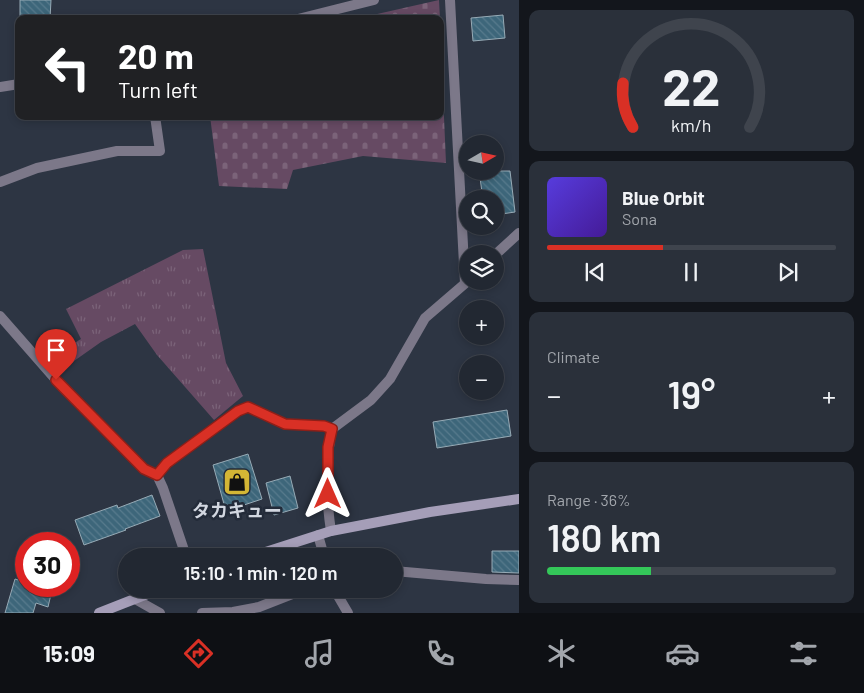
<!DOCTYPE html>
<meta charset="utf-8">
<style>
body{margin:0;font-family:Barlow,"Noto Sans JP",sans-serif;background:#2a303a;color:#f1f3f6;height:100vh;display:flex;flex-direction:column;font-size:19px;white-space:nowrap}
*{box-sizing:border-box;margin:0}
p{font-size:16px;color:#a2a6ac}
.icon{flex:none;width:28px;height:28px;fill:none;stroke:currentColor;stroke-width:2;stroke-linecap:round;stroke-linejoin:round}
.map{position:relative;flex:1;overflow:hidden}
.panel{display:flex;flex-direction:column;gap:10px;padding:10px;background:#13161c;width:345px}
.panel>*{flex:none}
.banner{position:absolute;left:15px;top:15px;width:429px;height:105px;border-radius:10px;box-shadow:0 2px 8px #0003,0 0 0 1px #3f444d;background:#202124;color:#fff;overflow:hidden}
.needle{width:32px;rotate:81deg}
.fabs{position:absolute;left:459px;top:135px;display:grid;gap:10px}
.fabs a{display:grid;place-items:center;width:45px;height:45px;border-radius:50%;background:#222832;box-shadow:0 2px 8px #0003,0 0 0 1px #3f444d;font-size:25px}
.speed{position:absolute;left:15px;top:532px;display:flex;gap:10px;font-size:25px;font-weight:700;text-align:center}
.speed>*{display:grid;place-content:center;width:65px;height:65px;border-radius:50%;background:#222832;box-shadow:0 2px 8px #0003,0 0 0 1px #3f444d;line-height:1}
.speed .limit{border:8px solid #d22;background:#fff;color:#111}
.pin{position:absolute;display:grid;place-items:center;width:42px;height:42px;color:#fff;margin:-51px -21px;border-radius:50% 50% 50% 0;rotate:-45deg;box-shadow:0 0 5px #0007}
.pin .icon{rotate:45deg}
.me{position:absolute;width:55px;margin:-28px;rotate:0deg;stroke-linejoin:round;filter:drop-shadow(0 0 4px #0008)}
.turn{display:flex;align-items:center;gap:18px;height:105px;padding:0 20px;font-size:22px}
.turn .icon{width:65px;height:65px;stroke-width:2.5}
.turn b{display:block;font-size:35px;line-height:42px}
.big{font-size:38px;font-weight:600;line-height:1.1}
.panel .tile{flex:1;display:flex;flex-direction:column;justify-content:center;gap:8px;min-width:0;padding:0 18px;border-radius:10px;background:#2a303a}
.panel .dial{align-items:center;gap:0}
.dial svg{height:130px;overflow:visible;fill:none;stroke:#3f444d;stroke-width:7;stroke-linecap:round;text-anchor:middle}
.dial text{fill:#f1f3f6;stroke:none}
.song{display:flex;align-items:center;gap:15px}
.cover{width:60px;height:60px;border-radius:8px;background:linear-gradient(135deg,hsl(250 70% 55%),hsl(260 70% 35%))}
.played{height:5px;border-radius:2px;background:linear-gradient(90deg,#d93025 40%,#3f444d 40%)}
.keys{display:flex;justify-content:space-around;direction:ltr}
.heat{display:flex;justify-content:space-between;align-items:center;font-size:28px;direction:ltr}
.charge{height:8px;border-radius:4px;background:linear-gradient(90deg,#34c759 36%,#3f444d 0)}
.trip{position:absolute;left:118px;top:548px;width:285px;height:50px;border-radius:25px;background:#222832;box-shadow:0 2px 8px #0003,0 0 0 1px #3f444d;font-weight:600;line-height:50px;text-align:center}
.menu{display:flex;height:80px;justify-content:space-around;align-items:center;background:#0e1014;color:#a2a6ac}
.menu .icon{width:35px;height:35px}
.menu .selected{color:#d93025}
.menu b{font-size:22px;color:#f1f3f6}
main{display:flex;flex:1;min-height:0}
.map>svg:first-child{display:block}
.cemetery{fill:url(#cemetery-stones)}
.park{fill:url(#park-tufts)}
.building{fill:url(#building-back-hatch);stroke:#97abb6}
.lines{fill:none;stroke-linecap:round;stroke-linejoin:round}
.lane{stroke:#7c7889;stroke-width:10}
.street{stroke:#7c7889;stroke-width:10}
.secondary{stroke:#a59eb8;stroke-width:10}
.route-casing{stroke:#8d1f18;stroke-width:12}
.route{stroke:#d93025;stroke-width:9}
.labels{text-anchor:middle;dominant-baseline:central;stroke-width:5;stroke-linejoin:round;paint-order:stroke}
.poi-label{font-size:18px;font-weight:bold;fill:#d2d7e0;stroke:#232b39}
</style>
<main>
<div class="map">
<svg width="519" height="613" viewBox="0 0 519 613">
<defs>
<pattern id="cemetery-stones" width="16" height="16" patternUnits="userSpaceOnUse" patternTransform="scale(1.25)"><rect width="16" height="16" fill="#664a63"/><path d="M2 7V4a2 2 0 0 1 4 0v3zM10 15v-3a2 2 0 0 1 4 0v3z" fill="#7b6379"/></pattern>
<pattern id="park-tufts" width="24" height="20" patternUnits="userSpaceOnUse" patternTransform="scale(1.25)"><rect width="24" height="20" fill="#664a63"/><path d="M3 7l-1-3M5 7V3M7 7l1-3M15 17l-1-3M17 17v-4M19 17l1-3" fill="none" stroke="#7b6379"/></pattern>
<pattern id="building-back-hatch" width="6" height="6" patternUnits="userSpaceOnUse" patternTransform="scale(1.25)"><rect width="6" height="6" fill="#3d667a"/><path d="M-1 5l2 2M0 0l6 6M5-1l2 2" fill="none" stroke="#587b8d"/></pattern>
</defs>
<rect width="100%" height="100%" fill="#2d3543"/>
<path class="cemetery" d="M 439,0 L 440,19 L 357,19 L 364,17 Z
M 440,26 L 446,163 L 363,156 L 293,170 L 287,189 L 219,186 L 210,116 L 440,116 Z"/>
<path class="park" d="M 203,249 L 226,363 L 243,396 L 214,420 L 157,355 L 135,324 L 101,342 L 57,373 L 46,360 L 81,339 L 66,309 L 183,250 Z"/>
<path class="building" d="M 20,0 L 51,0 L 50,19 L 20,19 Z
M 503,15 L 505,38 L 473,41 L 471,18 Z
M 479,171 L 510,171 L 515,212 L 495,215 L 495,199 L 483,199 Z
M 507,410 L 511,436 L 437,448 L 433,422 Z
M 248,454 L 262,499 L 226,511 L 213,465 Z
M 290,476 L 298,508 L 274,515 L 266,483 Z
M 152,495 L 160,516 L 125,529 L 126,530 L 84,545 L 75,520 L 117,505 L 118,508 Z
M 492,551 L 519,551 L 519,573 L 492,572 Z
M 15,579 L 26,582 L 26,586 L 40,586 L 52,590 L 48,607 L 36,603 L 33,613 L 5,613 Z"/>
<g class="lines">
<path class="lane" d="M 450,0 L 465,283
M 0,87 L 19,84
M 0,182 L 37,168 L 117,151 L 160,151 L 155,116
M 0,316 L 64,389 L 144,469 L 157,475 L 163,488 L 186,556
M 157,475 L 167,463 L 238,411 L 248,407 L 285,424 L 324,426 L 332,429
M 394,571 L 486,579 L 519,580
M 135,599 L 160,613
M 202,613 L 233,612 L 259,607 L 305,589"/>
<path class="street" d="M 298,19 L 374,0
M 495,255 L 519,233
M 331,531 C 326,498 325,462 332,429 L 371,400 L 390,379 L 425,318 L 468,281
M 318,535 L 324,556
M 334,589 L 348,613"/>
<path class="secondary" d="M 253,556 L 331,531 L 430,512 L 519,499
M 99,613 L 160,589"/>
</g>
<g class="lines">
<g class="route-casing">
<path id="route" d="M 56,380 L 144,469 L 157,475 L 167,463 L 238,411 L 248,407 L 285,424 L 324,426 L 332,429 L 328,447 L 328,494"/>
</g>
<use href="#route" class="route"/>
</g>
<defs>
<g id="shop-square" transform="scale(1.4375)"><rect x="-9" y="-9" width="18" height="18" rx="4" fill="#d3b635" stroke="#232b39"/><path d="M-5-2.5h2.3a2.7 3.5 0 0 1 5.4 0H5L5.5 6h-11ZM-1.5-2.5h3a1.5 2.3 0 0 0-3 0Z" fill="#111"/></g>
</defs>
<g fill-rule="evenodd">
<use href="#shop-square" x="237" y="482"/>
</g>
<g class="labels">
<g class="poi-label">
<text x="237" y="510">タカキュー</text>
</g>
</g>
</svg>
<div class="fabs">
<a><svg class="needle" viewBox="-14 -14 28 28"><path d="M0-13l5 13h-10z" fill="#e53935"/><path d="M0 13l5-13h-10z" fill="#a2a6ac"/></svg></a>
<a><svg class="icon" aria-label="search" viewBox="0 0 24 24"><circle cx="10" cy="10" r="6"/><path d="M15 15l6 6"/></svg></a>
<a><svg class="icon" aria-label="layers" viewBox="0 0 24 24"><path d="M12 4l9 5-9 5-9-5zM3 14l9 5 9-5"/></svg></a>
<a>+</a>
<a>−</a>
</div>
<div class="speed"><div class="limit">30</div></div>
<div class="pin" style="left:56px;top:380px;background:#d93025"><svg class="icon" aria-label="arrive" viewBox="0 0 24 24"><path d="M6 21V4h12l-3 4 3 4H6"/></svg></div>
<svg class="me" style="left:328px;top:494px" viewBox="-20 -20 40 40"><path d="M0-17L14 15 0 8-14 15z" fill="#d93025" stroke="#fff" stroke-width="4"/></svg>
<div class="trip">15:10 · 1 min · 120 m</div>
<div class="banner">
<div class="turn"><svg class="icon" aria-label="left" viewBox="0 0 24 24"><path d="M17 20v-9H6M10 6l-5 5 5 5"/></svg><div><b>20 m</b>Turn left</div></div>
</div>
</div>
<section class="panel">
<div class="tile dial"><svg viewBox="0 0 100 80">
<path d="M14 69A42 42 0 1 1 86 69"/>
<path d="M14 69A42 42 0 0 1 8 42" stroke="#d93025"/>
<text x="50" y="56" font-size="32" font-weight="700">22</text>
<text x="50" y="72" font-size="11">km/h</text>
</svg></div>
<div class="tile">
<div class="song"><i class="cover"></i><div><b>Blue Orbit</b><p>Sona</p></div></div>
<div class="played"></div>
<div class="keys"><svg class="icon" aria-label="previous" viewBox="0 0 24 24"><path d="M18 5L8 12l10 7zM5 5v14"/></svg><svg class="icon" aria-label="pause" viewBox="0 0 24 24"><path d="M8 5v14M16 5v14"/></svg><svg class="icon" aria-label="next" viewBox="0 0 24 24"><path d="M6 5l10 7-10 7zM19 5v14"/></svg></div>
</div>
<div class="tile"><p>Climate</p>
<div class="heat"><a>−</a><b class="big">19°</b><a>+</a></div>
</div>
<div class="tile"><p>Range · 36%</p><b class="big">180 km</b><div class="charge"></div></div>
</section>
</main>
<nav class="menu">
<b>15:09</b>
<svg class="icon selected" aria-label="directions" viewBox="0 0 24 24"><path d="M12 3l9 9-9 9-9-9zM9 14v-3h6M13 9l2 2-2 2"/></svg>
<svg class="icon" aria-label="music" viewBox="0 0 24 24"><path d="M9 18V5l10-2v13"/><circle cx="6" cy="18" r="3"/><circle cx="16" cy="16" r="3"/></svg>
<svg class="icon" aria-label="phone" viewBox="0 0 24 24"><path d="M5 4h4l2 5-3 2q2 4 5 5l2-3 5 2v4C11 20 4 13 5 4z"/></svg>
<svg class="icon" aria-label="climate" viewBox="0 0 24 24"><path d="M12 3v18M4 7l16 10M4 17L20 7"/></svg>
<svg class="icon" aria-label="car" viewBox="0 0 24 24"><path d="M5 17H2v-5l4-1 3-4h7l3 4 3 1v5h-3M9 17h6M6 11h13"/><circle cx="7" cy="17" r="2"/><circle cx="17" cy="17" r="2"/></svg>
<svg class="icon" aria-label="filters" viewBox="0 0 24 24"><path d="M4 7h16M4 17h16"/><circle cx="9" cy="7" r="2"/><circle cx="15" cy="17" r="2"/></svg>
</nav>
